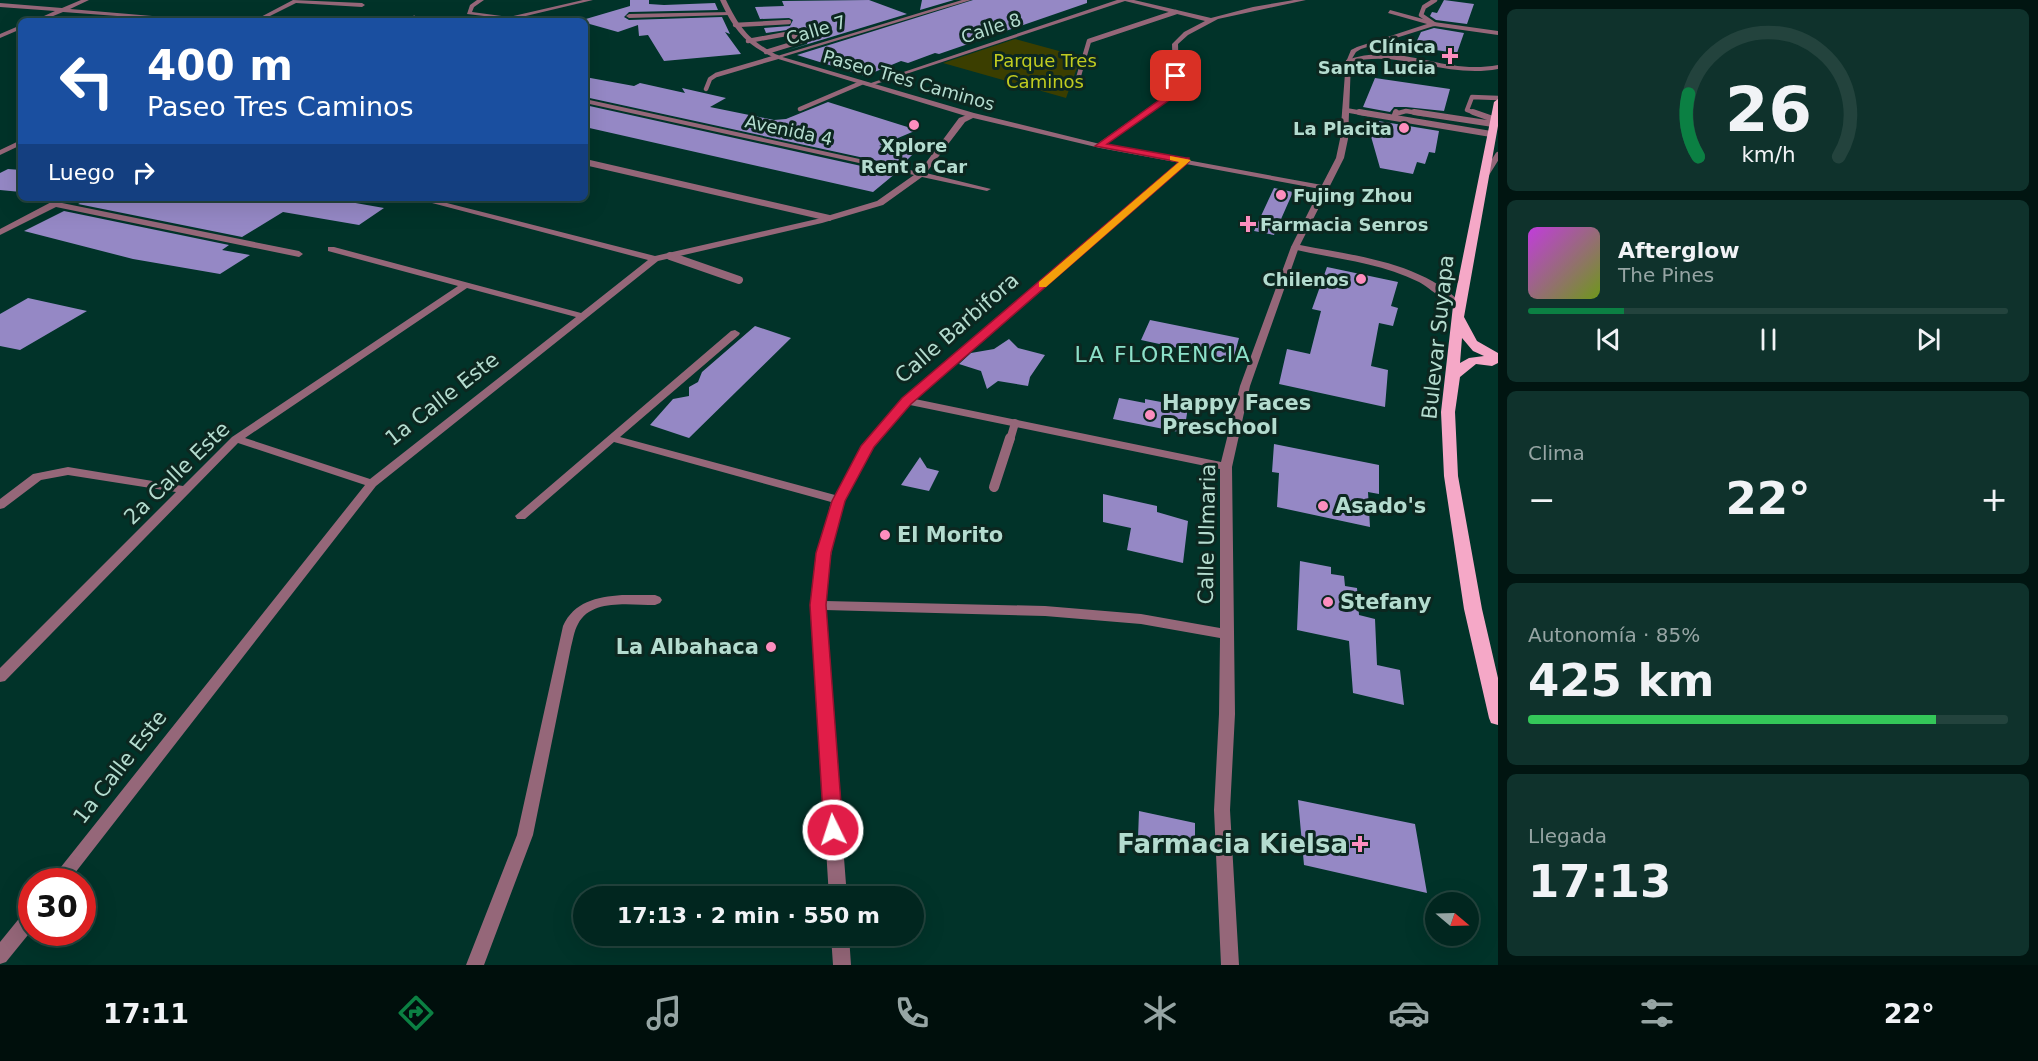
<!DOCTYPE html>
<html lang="es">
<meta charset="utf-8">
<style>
body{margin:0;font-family:"DejaVu Sans",sans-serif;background:#0f322c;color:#f1f3f6;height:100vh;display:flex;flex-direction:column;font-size:22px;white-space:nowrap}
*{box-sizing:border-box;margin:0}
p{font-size:20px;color:#96a5a4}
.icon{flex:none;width:33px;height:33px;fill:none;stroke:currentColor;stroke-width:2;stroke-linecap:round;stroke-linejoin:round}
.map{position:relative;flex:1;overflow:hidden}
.details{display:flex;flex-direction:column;gap:9px;padding:9px;background:#011511;width:540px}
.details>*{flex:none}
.hud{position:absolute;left:18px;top:18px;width:570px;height:183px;border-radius:9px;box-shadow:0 6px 24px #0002,0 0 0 2px #23433d;background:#1a4fa0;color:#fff;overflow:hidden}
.needle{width:39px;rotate:109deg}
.fabs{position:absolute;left:1425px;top:892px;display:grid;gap:12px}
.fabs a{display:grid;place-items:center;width:54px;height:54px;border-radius:50%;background:#01261f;box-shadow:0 6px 24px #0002,0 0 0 2px #23433d;font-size:30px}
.speed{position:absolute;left:18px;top:868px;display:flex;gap:12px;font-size:30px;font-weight:700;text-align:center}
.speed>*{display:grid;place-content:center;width:78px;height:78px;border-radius:50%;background:#01261f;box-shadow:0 6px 24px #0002,0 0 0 2px #23433d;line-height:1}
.speed .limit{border:9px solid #d22;background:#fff;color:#111}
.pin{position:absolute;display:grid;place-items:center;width:51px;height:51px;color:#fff;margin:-26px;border-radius:12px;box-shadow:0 3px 9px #0006}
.me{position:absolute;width:66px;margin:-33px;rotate:356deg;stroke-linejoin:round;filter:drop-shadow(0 0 4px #0008)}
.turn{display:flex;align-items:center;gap:21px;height:126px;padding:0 30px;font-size:27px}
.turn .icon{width:78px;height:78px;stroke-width:2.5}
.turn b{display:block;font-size:42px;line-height:51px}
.then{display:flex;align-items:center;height:57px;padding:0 30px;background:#0003;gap:12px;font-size:22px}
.big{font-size:45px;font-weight:700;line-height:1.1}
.details .widget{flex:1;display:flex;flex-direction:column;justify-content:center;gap:9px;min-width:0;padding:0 21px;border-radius:9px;background:#0f322c}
.details .dial{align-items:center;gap:0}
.dial svg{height:156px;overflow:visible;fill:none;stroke:#23433d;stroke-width:7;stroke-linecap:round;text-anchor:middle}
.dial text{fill:#f1f3f6;stroke:none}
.song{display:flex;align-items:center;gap:18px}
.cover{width:72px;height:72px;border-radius:9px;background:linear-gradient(135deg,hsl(290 70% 55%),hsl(80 70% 35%))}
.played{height:6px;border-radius:3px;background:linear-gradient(90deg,#0b8043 20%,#23433d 20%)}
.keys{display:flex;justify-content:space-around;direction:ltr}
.heat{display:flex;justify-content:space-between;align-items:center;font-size:33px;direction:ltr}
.charge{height:9px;border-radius:4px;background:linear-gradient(90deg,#34c759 85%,#23433d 0)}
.trip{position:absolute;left:573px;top:886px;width:351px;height:60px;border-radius:30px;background:#01261f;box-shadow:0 6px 24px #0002,0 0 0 2px #23433d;font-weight:700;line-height:60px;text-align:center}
.dock{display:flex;height:96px;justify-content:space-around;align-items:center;background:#000f0c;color:#96a5a4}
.dock .icon{width:42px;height:42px}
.dock .selected{color:#0b8043}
.dock b{font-size:27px;color:#f1f3f6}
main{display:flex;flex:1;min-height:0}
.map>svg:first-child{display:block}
.green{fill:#3b3e00}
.building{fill:#9588c5}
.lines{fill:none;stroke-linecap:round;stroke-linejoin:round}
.service-far3{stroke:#956779;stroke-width:4.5}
.service-far2{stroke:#956779;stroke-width:6}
.service-far1{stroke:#956779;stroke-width:8}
.service{stroke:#956779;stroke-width:10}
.minor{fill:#956779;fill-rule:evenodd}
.tertiary{fill:#956779;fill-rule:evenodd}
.primary{fill:#f5a8c7;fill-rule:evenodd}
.route{fill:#e11d48;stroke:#92132f;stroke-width:1.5}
.slow{fill:#f59e0b}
.poi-dot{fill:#fd8ebe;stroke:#0c2720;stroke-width:2}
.labels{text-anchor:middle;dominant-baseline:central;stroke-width:6;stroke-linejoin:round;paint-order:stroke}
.far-street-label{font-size:18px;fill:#b4dccf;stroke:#0c2720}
.far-poi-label{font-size:18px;font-weight:bold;fill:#b4dccf;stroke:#0c2720;text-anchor:end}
.far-park-label{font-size:18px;fill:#c1cc20;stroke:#0c2720}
.street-label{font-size:21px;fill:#b4dccf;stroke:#0c2720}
.poi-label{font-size:21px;font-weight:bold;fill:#b4dccf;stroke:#0c2720;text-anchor:start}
.neighbourhood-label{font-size:22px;letter-spacing:1.5px;fill:#8ce1c9;stroke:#0c2720}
.near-poi-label{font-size:26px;font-weight:bold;fill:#b4dccf;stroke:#0c2720;text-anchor:end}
</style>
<main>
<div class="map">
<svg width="1498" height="965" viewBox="0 0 1498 965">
<rect width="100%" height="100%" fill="#013329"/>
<path class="green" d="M 1015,39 L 1081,57 L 1066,98 L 943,63 Z"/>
<path class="building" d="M 630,0 L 649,0 L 649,4 L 664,5 L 715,3 L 718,10 L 629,12 L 624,17 L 629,20 L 722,17 L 730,34 L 725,32 L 741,54 L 664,61 L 648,35 L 639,36 L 638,25 L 618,32 L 579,21 L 630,6 Z
M 869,0 L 907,14 L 785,51 L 807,44 L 809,37 L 787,30 L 766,33 L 764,28 L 790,26 L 793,20 L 789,18 L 760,19 L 755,7 L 784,6 L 782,1 Z
M 922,0 L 954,0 L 920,10 Z
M 973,0 L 1087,0 L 1087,3 L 939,54 L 935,53 L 908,63 L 901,61 L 865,76 L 797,55 Z
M 1444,0 L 1474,4 L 1467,24 L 1436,20 L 1430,16 L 1432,12 L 1437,13 Z
M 1434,28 L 1464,33 L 1457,53 L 1414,47 L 1421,32 Z
M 585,77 L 634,86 L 640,83 L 685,93 L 682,88 L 726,98 L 710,107 L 774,120 L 786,119 L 828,102 L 917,130 L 879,146 L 914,153 L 901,166 L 585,97 Z
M 1375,78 L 1450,89 L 1444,111 L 1406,107 L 1394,107 L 1390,112 L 1363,107 Z
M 585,105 L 893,173 L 896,173 L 873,192 L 585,127 Z
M 1366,119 L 1439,131 L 1435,153 L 1429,152 L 1425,164 L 1417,162 L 1413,174 L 1380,168 Z
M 8,169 L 21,170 L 21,192 L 0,190 L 0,173 Z
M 1274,188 L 1293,192 L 1274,235 L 1254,231 Z
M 90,198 L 327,198 L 384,208 L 359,225 L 283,212 L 242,237 L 78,204 Z
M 64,211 L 229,245 L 222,250 L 250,255 L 220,274 L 133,259 L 24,231 Z
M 1327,267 L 1398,282 L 1391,306 L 1398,308 L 1393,326 L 1379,323 L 1371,366 L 1388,370 L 1385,407 L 1279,384 L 1287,349 L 1310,354 L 1321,311 L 1312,309 Z
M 28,298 L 87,311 L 20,350 L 0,346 L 0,314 Z
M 1150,320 L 1239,338 L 1233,360 L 1141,340 Z
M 755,326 L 791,338 L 689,438 L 650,425 L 673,399 L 689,396 L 689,387 L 698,382 L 702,372 Z
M 1009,339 L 1018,348 L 1045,355 L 1030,377 L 1028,386 L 998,381 L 987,389 L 981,371 L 959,364 L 971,353 L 994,349 Z
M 1119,398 L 1145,403 L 1145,399 L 1188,407 L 1184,433 L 1113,419 Z
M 1274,444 L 1379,465 L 1379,494 L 1368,492 L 1370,527 L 1277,507 L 1279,473 L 1272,472 Z
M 920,457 L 927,468 L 939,471 L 929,491 L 901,485 Z
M 1103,494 L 1157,506 L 1157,512 L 1188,521 L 1183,563 L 1127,550 L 1131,528 L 1103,522 Z
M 1300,561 L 1331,567 L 1331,574 L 1344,576 L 1345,586 L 1357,588 L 1359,615 L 1375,619 L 1377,665 L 1400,670 L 1404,705 L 1353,693 L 1349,641 L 1297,630 Z
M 1298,800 L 1415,824 L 1427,893 L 1304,865 Z
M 1139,811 L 1195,823 L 1195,850 L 1138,838 Z"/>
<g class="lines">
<path class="service-far3" d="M 410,21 L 414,18
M 1434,24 L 1421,15 L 1424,7 L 1435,0
M 735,25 L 789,22
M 748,41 L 786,34 L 805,40 L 766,52
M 1077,82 L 1089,41 L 1176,12
M 706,89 L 710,79 L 716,75 L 777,57
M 800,109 L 861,83
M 1345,110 L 1368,114
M 1395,114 L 1406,111 L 1424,114
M 1478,114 L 1467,110 L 1472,97 L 1498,98"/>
<path class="service-far2" d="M 1359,112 L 1491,134
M 1414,112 L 1493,124
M 1473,112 L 1493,119
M 1394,118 L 1396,112
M 585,162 L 829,218
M 1485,176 L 1498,155
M 670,256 L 674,257"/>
<path class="service-far1" d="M 670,256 L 739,280
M 1010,440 L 1015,423"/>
<path class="service" d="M 994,487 L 1010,438"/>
<path class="minor" d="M 81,0 L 89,0 L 70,9 L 211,21 L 185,21 L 63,12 L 41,21 L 33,21 L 55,11 L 0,7 L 0,3 L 62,8 Z
M 293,0 L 362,3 L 365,5 L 362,7 L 296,3 L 260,21 L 253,21 Z
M 477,0 L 484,0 L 474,7 L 472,12 L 509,17 L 583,0 L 593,0 L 505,21 L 494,21 L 501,18 L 467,14 L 470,5 Z
M 962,0 L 971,0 L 779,58 L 774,57 Z
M 1117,0 L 1134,0 L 1211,18 L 1253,7 L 1294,0 L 1306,0 L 1218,19 L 1188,35 L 1178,44 L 1179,76 L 1167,100 L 1100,148 L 1096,146 L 1097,144 L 1162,98 L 1173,76 L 1172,44 L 1184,32 L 1205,21 L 1125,1 L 870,86 L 865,85 Z
M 1390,10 L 1434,22 L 1498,31 L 1498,35 L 1434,26 L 1361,49 L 1356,52 L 1350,62 L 1346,62 L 1351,50 L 1357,47 L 1427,24 L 1388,13 Z
M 731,12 L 729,15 L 629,18 L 626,16 L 629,14 Z
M 21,25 L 21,29 L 0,38 L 0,34 Z
M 585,99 L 919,172 L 959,118 L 972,113 L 976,115 L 975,117 L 965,122 L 926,173 L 991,189 L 987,191 L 922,177 L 883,205 L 822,223 L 658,261 L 376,486 L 68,882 L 49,882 L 365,485 L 238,443 L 5,681 L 0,682 L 0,668 L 176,492 L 68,475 L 41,480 L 4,508 L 0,509 L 0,499 L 33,474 L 68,467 L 183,486 L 232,437 L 458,286 L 328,251 L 328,247 L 334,247 L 581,313 L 648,260 L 413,198 L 427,198 L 655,256 L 817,219 L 877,201 L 914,175 L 585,103 ZM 467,288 L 576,317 L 370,479 L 245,438 Z
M 21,140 L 21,145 L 0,155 L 0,150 Z
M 1183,158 L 1190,160 L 915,399 L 1221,462 L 1240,386 L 1291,247 L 1295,244 L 1299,247 L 1250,386 L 1232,467 L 1235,714 L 1230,810 L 1239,965 L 1221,965 L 1214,810 L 1219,714 L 1220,638 L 1141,624 L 1045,616 L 825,610 L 847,897 L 829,897 L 811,605 L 818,553 L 831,502 L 614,442 L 525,519 L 517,519 L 515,516 L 731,331 L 735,330 L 740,333 L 739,335 L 620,437 L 835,495 L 864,444 L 903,399 ZM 910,405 L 1220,469 L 1220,628 L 1141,614 L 1045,606 L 825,601 C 831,544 840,495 873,447 C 884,432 898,419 910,405 Z
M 59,198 L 65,198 L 66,200 L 62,203 L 299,251 L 303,254 L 299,257 L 56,207 L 0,235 L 0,229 Z
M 356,198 L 365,198 L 361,200 Z
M 622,595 L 655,595 L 660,597 L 662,600 L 660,603 L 655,605 C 631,605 591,598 578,624 C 574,631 573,640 571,647 L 533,835 L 484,965 L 466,965 L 517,835 L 563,626 C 574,602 596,597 622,595 Z
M 32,908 L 32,930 L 6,962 L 0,964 L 0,942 L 26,910 Z
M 831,936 L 849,936 L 851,965 L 833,965 Z"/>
<path class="tertiary" d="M 720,0 L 726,0 C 740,29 750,41 779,56 L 974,113 L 1100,144 L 1322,185 L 1336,158 L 1340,139 L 1346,60 C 1358,56 1370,54 1383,54 C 1424,55 1454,73 1498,65 L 1498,69 C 1446,79 1401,49 1351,62 L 1348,139 L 1344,158 L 1300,245 C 1355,256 1424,262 1464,306 L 1462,308 C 1453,309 1430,288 1419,282 C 1379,262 1335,259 1292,249 L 1291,247 L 1320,189 L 1100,148 L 969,117 L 775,58 C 745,44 734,30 720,0 Z"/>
<path class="primary" d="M 1498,99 L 1498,126 L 1464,317 L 1477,341 L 1498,353 L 1498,363 L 1492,366 L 1476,364 L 1460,377 L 1455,412 L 1458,476 L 1482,609 L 1498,678 L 1498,725 L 1491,723 L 1489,718 L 1464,609 L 1444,476 L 1441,412 L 1453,306 L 1494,102 ZM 1462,338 L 1473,351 L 1484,356 L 1469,358 L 1460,363 Z"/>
</g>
<path class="route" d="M 1174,74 L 1180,76 L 1168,101 L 1107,144 L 1186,158 L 1189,158 L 1189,162 L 911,404 L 874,447 L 845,501 L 831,553 L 826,605 L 843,830 L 840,835 L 833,838 L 826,835 L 824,830 L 810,605 L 816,553 L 832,501 L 861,446 L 902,398 L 1179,162 L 1095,146 L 1162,98 Z"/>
<path class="slow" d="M 1170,156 L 1191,160 L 1046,287 L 1039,287 L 1039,282 L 1179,162 L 1170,160 Z"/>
<g class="poi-dot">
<path d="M1447 47h6v6h6v6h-6v6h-6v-6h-6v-6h6z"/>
<circle cx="914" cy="125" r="6"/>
<circle cx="1404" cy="128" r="6"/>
<circle cx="1281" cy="195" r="6"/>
<path d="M1245 215h6v6h6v6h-6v6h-6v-6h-6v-6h6z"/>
<circle cx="1361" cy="279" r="6"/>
<circle cx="1150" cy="415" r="6"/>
<circle cx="1323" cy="506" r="6"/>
<circle cx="885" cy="535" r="6"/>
<circle cx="1328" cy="602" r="6"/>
<circle cx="771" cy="647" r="6"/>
<path d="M1357 835h6v6h6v6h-6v6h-6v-6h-6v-6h6z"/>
</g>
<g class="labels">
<g class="far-street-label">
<text transform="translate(991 28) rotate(-18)">Calle 8</text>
<text transform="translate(816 30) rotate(-17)">Calle 7</text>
<text transform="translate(909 80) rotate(16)">Paseo Tres Caminos</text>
<text transform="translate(789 130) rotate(12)">Avenida 4</text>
</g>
<g class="far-poi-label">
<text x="1436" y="46">Clínica<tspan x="1436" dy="21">Santa Lucia</tspan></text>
<text x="1392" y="128">La Placita</text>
<text x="914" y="145" text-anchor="middle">Xplore<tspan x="914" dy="21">Rent a Car</tspan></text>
<text x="1293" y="195" text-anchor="start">Fujing Zhou</text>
<text x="1260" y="224" text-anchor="start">Farmacia Senros</text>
<text x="1349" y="279">Chilenos</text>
</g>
<g class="far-park-label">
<text x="1045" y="60">Parque Tres<tspan x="1045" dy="21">Caminos</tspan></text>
</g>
<g class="street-label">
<text transform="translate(957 328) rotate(-41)">Calle Barbifora</text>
<text transform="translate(1438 337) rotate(-84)">Bulevar Suyapa</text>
<text transform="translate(442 399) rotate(-38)">1a Calle Este</text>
<text transform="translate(177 473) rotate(-44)">2a Calle Este</text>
<text transform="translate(1207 534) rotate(-89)">Calle Ulmaria</text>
<text transform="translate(120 767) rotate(-52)">1a Calle Este</text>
</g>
<g class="poi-label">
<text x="1162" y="403">Happy Faces<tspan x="1162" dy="24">Preschool</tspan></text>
<text x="1335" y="506">Asado's</text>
<text x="897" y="535">El Morito</text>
<text x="1340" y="602">Stefany</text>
<text x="759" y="647" text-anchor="end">La Albahaca</text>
</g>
<g class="neighbourhood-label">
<text x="1163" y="354">LA FLORENCIA</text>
</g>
<g class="near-poi-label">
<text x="1348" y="844">Farmacia Kielsa</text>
</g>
</g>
</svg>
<div class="fabs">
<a><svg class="needle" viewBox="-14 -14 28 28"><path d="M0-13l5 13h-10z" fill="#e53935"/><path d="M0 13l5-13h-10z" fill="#96a5a4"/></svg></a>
</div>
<div class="speed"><div class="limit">30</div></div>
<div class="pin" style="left:1176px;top:76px;background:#d93025"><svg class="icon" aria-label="arrive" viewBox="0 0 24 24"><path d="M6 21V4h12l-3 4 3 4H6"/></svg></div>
<svg class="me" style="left:833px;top:830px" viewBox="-20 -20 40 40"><circle r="17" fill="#e11d48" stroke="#fff" stroke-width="3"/><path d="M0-11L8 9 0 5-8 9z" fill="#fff"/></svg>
<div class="trip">17:13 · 2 min · 550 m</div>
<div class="hud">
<div class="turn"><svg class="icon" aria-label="left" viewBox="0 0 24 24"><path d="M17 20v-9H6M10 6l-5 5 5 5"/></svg><div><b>400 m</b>Paseo Tres Caminos</div></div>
<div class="then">Luego<svg class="icon" aria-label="right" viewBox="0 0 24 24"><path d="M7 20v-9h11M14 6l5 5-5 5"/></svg></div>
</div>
</div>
<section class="details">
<div class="widget dial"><svg viewBox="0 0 100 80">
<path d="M14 69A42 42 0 1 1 86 69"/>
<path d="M14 69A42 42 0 0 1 9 37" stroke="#0b8043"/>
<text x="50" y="56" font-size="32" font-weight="700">26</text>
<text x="50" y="72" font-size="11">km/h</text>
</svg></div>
<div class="widget">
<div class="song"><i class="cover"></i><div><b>Afterglow</b><p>The Pines</p></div></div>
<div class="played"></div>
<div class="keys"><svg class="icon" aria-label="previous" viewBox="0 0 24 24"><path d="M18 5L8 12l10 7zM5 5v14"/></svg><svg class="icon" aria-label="pause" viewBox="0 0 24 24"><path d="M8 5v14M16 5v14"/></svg><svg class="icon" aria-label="next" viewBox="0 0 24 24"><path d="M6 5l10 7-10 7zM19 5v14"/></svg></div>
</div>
<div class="widget"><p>Clima</p>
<div class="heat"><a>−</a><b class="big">22°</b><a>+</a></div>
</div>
<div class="widget"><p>Autonomía · 85%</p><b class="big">425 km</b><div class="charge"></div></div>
<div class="widget"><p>Llegada</p><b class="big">17:13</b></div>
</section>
</main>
<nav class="dock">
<b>17:11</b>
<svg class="icon selected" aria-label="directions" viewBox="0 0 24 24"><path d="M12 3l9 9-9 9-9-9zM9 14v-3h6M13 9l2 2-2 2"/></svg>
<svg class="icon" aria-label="music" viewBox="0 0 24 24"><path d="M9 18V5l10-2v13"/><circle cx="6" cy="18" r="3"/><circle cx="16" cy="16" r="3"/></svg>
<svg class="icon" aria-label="phone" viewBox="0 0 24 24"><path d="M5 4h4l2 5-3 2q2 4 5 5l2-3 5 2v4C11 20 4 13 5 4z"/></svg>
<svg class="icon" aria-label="climate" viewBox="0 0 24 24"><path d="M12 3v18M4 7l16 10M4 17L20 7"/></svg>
<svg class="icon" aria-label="car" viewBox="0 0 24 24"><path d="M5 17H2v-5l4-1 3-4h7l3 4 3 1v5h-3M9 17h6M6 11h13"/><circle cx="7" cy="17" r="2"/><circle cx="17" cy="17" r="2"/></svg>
<svg class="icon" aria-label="filters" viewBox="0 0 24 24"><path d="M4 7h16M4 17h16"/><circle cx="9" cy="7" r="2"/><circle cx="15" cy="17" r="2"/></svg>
<b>22°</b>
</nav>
